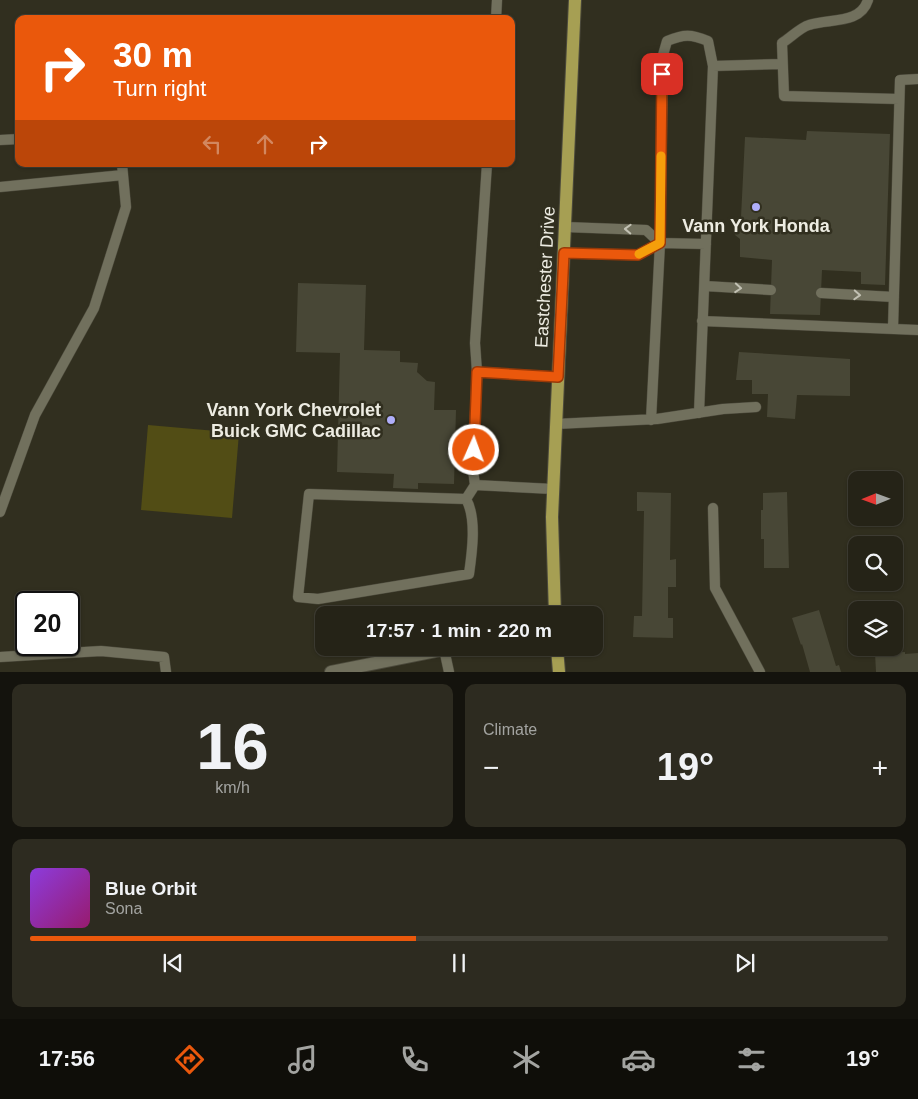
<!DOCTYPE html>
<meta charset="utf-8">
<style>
body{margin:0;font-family:Helvetica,sans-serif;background:#2d2b20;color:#f1f3f6;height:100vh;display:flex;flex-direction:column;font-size:19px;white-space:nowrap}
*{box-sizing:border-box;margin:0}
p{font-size:16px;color:#a3a4a1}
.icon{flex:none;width:28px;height:28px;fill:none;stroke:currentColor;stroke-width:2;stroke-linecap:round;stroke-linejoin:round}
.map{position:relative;height:672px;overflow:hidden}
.sheet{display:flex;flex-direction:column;gap:12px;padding:12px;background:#14130d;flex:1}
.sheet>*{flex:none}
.top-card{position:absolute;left:15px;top:15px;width:500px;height:152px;border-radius:10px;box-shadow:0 1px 4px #0004,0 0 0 1px #424036;background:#ea580c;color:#fff;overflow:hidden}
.needle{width:32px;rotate:269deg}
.tools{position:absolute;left:848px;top:471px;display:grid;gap:10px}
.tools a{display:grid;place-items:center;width:55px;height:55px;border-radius:10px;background:#252317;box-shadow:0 1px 4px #0004,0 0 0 1px #424036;font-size:25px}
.speed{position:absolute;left:15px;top:591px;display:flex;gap:10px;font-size:25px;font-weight:700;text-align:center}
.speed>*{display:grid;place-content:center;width:65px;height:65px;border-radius:50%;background:#252317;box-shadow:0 1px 4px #0004,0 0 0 1px #424036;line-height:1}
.speed .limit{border:2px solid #111;border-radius:8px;background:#fff;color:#111}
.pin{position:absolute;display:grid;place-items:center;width:42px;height:42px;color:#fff;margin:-21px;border-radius:10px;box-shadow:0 2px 8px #0006}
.me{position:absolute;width:55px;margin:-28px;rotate:2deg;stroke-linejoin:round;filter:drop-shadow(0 0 4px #0008)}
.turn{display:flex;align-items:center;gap:18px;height:105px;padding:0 15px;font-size:22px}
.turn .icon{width:65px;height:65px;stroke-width:2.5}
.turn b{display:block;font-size:35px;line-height:42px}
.lanes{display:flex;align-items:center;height:48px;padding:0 15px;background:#0003;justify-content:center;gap:25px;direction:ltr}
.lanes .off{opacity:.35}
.big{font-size:38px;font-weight:800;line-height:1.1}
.sheet .card{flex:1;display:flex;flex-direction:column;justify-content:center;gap:8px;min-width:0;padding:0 18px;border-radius:10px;background:#2d2b20}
.sheet .dial{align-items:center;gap:0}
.dial b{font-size:65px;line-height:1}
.song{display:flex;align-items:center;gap:15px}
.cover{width:60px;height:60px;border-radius:8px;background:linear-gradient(135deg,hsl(270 70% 55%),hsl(320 70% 35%))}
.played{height:5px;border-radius:2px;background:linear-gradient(90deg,#ea580c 45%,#424036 45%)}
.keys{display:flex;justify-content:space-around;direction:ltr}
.heat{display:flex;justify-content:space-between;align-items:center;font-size:28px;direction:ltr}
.sheet .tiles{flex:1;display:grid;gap:12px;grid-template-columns:1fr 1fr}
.card:last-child{grid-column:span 2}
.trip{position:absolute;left:315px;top:606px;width:288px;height:50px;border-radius:10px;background:#252317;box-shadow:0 1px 4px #0004,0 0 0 1px #424036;font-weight:800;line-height:50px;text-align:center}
.tab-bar{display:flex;height:80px;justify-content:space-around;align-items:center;background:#0f0e09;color:#a3a4a1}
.tab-bar .icon{width:35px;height:35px}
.tab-bar .selected{color:#ea580c}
.tab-bar b{font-size:22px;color:#f1f3f6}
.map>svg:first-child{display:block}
.green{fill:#524d15}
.building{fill:#484736}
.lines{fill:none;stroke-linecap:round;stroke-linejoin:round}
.service-casing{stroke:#4c4a3c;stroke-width:11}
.minor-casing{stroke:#4c4a3c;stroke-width:14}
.primary-casing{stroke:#4c4a3c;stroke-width:14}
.service{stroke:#71705d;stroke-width:10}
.minor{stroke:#71705d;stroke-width:12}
.primary{stroke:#a69f53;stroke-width:12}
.oneway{stroke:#c2c1b3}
.route-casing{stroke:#983908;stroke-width:12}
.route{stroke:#ea580c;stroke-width:9}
.slow{stroke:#f59e0b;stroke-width:9}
.poi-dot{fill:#afaefa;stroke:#312f1f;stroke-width:2}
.labels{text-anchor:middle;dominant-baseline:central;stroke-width:5;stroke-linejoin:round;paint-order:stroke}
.poi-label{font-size:18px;font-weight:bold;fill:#edece2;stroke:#312f1f}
.street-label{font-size:18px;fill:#edece2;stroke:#312f1f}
</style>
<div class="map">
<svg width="918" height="672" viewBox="0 0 918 672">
<rect width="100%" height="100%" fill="#312f1f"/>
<path class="green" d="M 148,425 L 239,433 L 232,518 L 141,510 Z"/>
<path class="building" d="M 807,131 L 890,134 L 885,285 L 861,284 L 861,272 L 822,270 L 820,315 L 770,314 L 772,260 L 740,257 L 740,239 L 735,235 L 733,227 L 737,219 L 741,217 L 745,137 L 806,140 Z
M 298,283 L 366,285 L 364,350 L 400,351 L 400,362 L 418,363 L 417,372 L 427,381 L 435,382 L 434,410 L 456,410 L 454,484 L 418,483 L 418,489 L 393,488 L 394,474 L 337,472 L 340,353 L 296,352 Z
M 739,352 L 850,359 L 850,396 L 797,395 L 795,419 L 767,417 L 768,394 L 752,394 L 752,380 L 736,380 Z
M 637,492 L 671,493 L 670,560 L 676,559 L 676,587 L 668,587 L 668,618 L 673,618 L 673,638 L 633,637 L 634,616 L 642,616 L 644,511 L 637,511 Z
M 787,492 L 789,568 L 764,568 L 764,539 L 761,539 L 761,510 L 763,510 L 763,493 Z
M 819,610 L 836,666 L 839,665 L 841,672 L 810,672 L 802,644 L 801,645 L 792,618 Z
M 905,652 L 905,654 L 918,653 L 918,672 L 876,672 L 875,653 Z"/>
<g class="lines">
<g class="service-casing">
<path id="service" d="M 868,0 C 860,25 829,18 809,25 C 801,27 790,38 782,43 L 784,96 L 899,99
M 496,19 L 497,0
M 713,66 L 782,64
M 0,140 L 19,139
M 0,187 L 123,175
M 660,243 L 706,244
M 564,253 L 638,255 L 660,243 L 646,230 L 565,227
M 705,286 L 771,290
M 821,293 L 894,297
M 702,321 L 918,330
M 893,329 L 900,80 L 918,79
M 477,372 L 475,343 L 487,164
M 651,420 L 660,243 L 663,55 L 667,41 C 684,34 691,34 708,41 L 713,66 L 699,413
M 556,424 L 657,419 L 723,409 L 756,407
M 553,489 L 475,485 L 473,470 L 477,372 L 558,377
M 466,499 C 477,518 472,553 469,574 L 318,599 L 298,597 L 309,494 L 466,499 L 475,485
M 713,508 L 715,588 L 760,672
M 0,512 L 35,415 L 94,308 L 126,207 L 122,164
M 444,649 L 449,672
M 0,657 L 101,651 L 164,657 L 166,672"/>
</g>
<g class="minor-casing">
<path id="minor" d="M 331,672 L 451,648"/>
</g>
<g class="primary-casing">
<path id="primary" d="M 555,615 L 552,517 L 575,0
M 557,648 L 559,672"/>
</g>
<use href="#service" class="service"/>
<use href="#minor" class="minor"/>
<use href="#primary" class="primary"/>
</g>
<defs><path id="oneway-chevron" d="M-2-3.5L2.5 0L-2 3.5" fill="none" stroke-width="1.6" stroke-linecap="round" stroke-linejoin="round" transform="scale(1.25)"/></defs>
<g class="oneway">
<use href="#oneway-chevron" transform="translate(628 229) rotate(-178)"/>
<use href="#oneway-chevron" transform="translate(738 288) rotate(4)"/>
<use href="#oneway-chevron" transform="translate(857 295) rotate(3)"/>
</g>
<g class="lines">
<g class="route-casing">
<path id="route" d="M 474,450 L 477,372 L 558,377 L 564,253 L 638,255 L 660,243 L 662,74"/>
</g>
<use href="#route" class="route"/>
<path class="slow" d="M 639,254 L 660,243 L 661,156"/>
</g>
<g class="poi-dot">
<circle cx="756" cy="207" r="5"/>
<circle cx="391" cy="420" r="5"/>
</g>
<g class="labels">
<g class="poi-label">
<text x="756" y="226">Vann York Honda</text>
<text x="381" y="410" text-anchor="end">Vann York Chevrolet<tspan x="381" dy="21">Buick GMC Cadillac</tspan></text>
</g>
<g class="street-label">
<text transform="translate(545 277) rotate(-87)">Eastchester Drive</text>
</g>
</g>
</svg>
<div class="tools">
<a><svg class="needle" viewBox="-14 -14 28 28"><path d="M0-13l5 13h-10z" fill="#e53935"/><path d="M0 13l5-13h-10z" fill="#a3a4a1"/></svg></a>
<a><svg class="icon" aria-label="search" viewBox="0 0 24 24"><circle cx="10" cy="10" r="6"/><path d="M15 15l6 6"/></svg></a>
<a><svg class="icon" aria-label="layers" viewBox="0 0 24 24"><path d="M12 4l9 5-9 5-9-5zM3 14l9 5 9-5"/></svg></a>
</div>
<div class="speed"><div class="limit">20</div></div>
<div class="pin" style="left:662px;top:74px;background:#d93025"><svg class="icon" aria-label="arrive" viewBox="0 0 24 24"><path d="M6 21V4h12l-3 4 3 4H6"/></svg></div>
<svg class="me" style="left:474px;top:450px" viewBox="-20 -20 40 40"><circle r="17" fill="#ea580c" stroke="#fff" stroke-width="3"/><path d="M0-11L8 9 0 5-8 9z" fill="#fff"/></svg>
<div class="trip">17:57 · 1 min · 220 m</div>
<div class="top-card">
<div class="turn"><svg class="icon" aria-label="right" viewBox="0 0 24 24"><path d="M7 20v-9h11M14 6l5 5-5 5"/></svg><div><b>30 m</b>Turn right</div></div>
<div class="lanes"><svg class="icon off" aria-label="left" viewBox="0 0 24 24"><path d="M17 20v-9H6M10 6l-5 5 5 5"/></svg><svg class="icon off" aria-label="ahead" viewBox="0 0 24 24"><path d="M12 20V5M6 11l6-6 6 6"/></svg><svg class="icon" aria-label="right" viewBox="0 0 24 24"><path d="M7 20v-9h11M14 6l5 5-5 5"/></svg></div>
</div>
</div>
<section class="sheet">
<div class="tiles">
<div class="card dial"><b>16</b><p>km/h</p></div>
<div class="card"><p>Climate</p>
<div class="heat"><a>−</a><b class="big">19°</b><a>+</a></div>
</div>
<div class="card">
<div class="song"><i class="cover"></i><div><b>Blue Orbit</b><p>Sona</p></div></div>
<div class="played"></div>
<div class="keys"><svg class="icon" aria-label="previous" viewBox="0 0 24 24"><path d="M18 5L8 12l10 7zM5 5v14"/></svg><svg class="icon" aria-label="pause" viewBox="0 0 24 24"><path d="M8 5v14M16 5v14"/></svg><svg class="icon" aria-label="next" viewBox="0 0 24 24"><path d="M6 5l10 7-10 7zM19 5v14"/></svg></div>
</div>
</div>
</section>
<nav class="tab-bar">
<b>17:56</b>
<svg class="icon selected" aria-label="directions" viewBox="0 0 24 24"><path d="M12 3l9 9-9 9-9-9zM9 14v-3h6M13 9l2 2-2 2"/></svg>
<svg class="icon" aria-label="music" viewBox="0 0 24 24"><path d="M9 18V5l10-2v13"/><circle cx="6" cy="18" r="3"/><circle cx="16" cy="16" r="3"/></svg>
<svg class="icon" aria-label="phone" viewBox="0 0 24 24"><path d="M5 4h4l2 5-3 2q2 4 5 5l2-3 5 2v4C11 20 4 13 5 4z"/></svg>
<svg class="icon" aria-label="climate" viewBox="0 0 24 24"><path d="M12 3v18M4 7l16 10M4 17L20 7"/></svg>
<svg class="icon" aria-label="car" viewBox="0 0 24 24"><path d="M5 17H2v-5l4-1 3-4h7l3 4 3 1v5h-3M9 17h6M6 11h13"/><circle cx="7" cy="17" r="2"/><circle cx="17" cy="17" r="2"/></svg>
<svg class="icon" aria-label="filters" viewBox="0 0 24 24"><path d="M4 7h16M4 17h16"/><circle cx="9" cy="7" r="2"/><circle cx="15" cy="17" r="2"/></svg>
<b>19°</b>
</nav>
